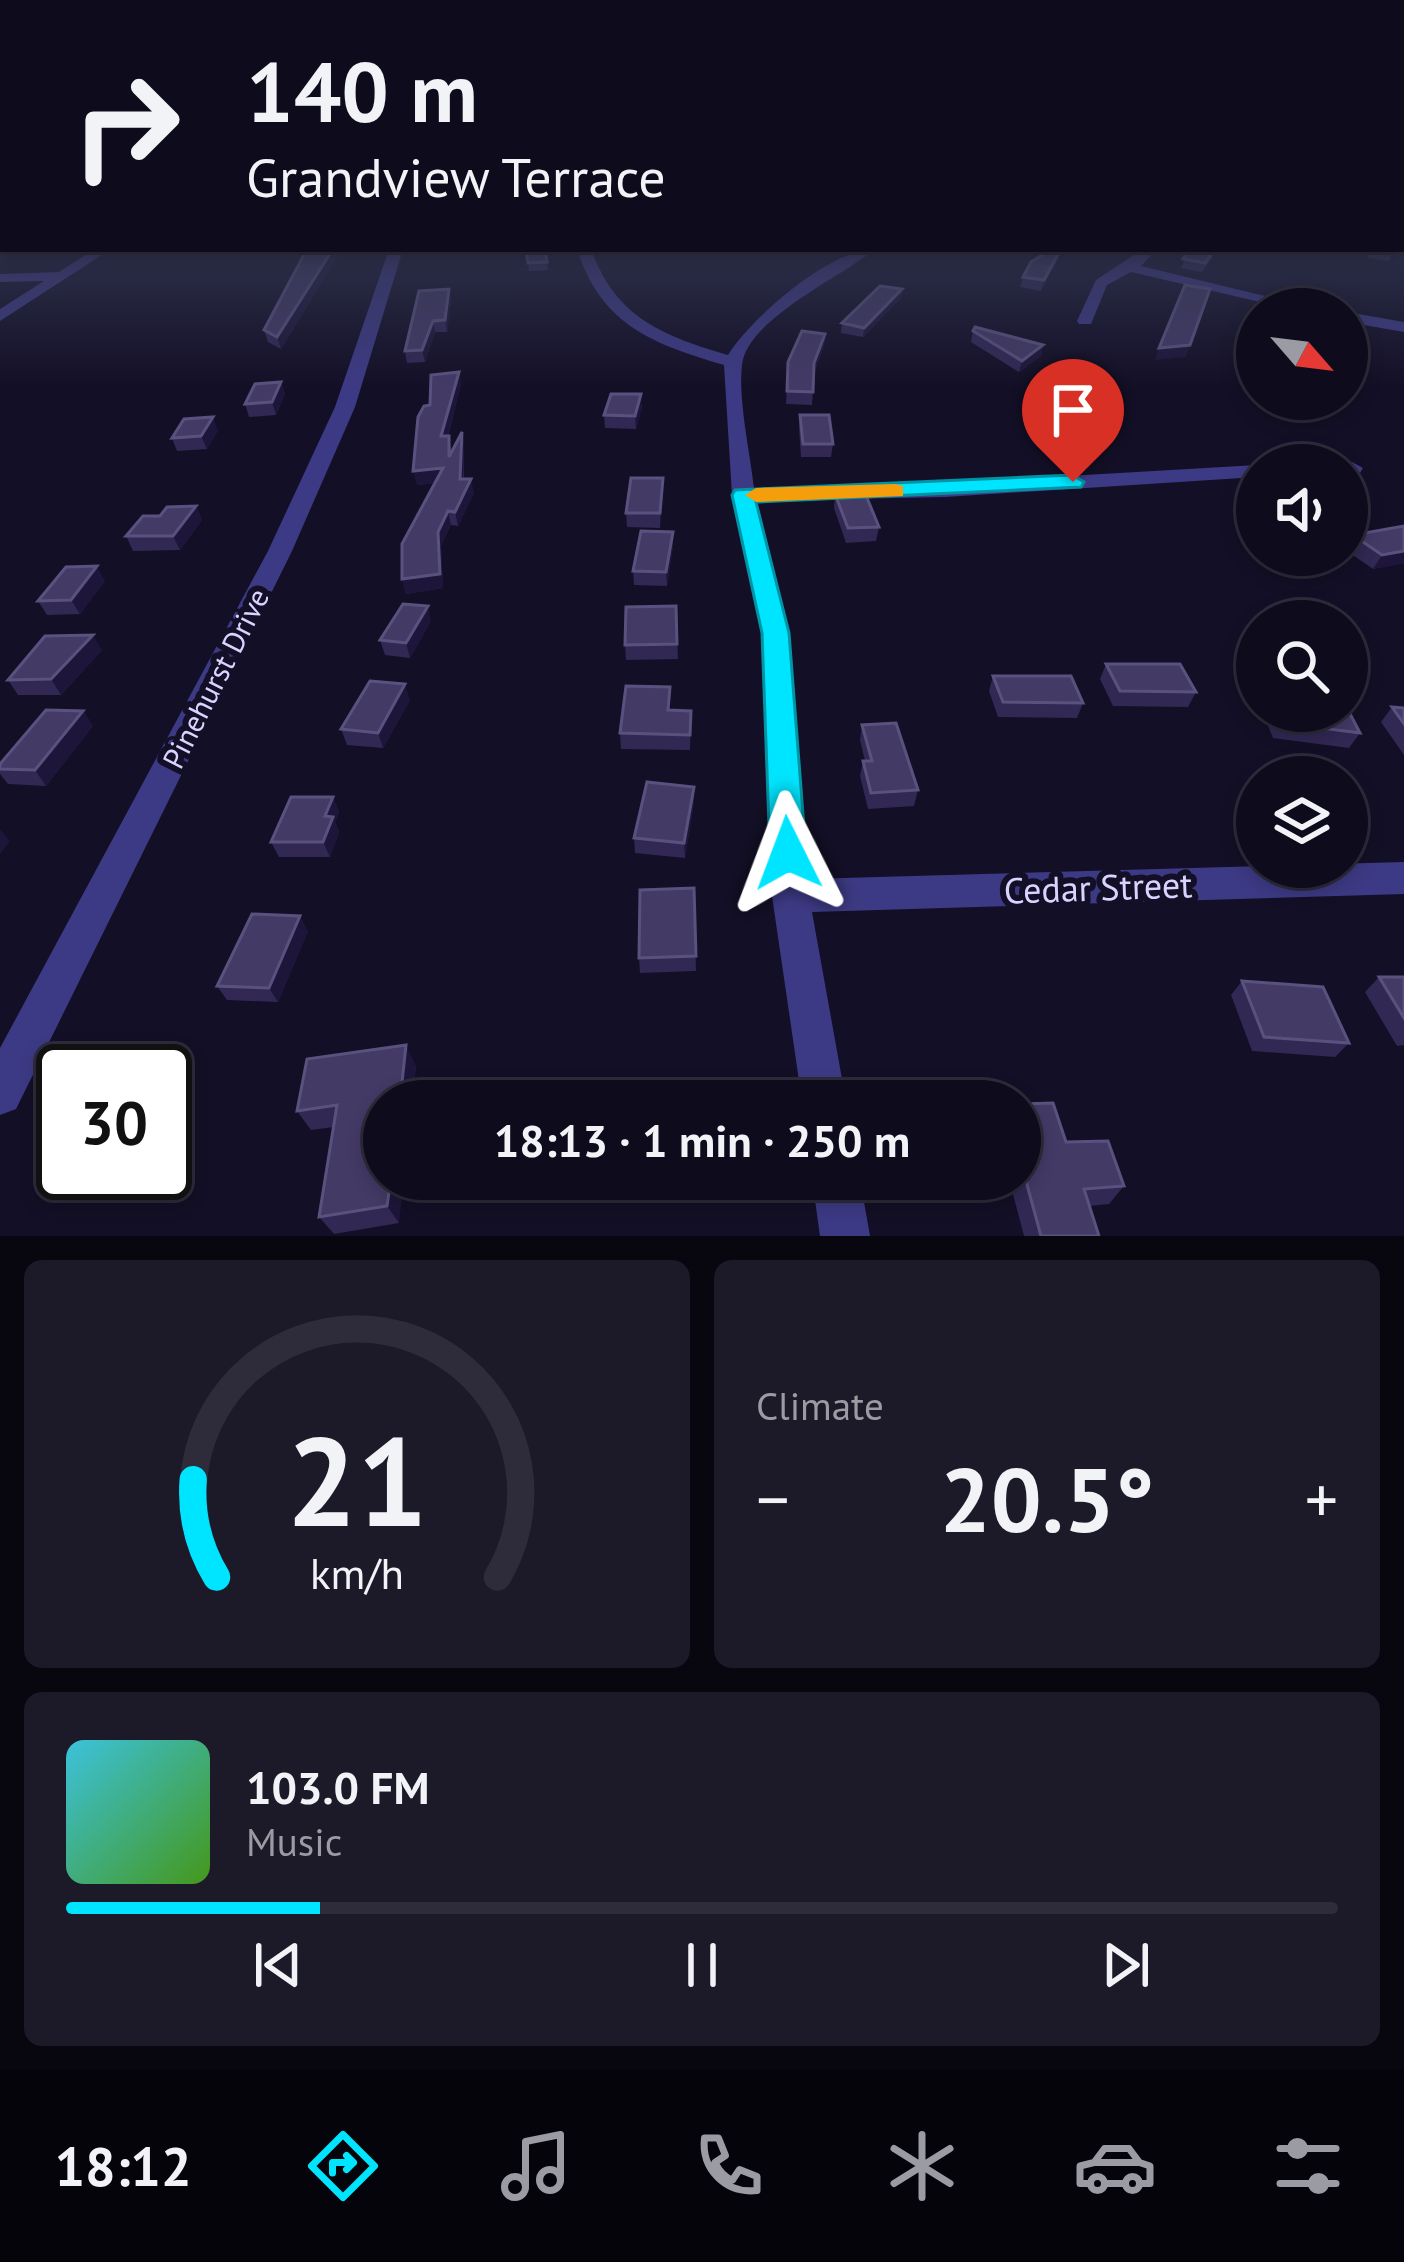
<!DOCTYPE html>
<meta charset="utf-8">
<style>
body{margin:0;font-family:"PT Sans",sans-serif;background:#1c1929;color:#f1f3f6;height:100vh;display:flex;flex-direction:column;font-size:45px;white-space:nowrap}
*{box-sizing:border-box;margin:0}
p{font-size:39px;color:#9b9ba3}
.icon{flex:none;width:66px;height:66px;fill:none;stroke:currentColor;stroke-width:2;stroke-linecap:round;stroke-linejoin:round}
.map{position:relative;height:1236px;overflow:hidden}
.sheet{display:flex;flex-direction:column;gap:24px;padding:24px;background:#08060f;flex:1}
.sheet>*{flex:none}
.guide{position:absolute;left:0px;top:0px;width:1404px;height:252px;box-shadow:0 6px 18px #0003,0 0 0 3px #2e2b3b;background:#0e0b1c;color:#f1f3f6;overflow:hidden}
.needle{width:78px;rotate:118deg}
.controls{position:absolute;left:1236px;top:288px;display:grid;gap:24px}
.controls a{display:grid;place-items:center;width:132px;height:132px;border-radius:50%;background:#0e0b1c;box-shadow:0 6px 18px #0003,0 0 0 3px #2e2b3b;font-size:60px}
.speed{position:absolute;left:36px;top:1044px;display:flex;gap:24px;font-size:60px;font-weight:700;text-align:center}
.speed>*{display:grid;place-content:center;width:156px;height:156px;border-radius:50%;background:#0e0b1c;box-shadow:0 6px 18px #0003,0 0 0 3px #2e2b3b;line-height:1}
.speed .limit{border:6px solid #111;border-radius:18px;background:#fff;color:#111}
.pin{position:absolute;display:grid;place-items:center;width:102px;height:102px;color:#fff;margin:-123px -51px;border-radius:50% 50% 50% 0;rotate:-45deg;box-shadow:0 0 12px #0007}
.pin .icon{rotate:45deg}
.me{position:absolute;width:132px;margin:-66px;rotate:357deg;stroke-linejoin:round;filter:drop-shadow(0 0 9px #0008)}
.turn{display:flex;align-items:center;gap:42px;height:252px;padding:0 48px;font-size:54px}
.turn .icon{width:156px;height:156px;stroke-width:2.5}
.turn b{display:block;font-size:84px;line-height:102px}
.big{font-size:90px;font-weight:700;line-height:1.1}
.sheet .widget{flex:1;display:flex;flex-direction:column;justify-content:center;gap:18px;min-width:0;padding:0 42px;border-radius:18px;background:#1c1929}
.sheet .dial{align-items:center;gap:0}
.dial svg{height:312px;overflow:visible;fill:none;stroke:#2e2b3b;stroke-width:7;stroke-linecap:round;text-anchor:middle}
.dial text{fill:#f1f3f6;stroke:none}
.song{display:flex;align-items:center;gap:36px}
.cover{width:144px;height:144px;border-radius:18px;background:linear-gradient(135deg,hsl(190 70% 55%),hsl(100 70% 35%))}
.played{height:12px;border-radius:6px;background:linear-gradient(90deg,#00e5ff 20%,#2e2b3b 20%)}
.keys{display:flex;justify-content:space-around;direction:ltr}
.heat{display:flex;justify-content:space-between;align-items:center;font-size:66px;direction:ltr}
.sheet .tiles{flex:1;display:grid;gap:24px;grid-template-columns:1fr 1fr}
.widget:last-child{grid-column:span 2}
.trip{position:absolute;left:363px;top:1080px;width:678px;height:120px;border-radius:60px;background:#0e0b1c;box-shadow:0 6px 18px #0003,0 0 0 3px #2e2b3b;font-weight:700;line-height:120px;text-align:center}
.tabs{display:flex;height:192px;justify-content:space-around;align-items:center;background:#06040b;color:#9b9ba3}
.tabs .icon{width:84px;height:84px}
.tabs .selected{color:#00e5ff}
.tabs b{font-size:54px;color:#f1f3f6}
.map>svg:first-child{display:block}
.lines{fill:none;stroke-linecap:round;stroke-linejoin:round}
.street{fill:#3d3a85;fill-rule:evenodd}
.wall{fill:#312854}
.shaded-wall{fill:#1d163a}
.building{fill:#433a66;stroke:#5a527e;stroke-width:3}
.route{fill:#00e5ff;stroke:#0095a6;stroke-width:3}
.slow{fill:#f59e0b}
.labels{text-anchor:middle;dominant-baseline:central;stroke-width:12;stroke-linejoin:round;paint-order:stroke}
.street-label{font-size:30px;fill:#d9d4ff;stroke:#130f26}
.near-street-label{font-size:36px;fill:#d9d4ff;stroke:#130f26}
</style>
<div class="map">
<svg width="1404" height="1236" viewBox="0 0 1404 1236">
<rect width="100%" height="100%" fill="#130f26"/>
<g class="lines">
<path class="street" d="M 1401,240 L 1404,241 L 1404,249 L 1401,248 Z
M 95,249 L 111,249 L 0,321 L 0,309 L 44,281 L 0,282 L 0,274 L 59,272 Z
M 389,249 L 403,249 L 355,407 L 292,551 L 16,1109 L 0,1115 L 0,1048 L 268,551 L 335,407 Z
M 577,249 L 591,249 C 615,317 663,336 728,355 C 751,318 830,249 875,249 C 842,277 747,319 742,365 C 738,400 750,452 754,488 L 945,483 L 1257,465 L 1259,465 L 1257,477 L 945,497 L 756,501 L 789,633 L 808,879 L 1404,862 L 1404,894 L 812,912 L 846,1101 L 802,1101 L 772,896 L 761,633 L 732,495 L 724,365 C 653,344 601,325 577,249 Z
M 1143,249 L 1157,249 L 1141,266 L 1318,309 L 1290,309 L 1131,272 L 1107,285 L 1091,324 L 1079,324 L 1077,321 L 1096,280 Z
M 1347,312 L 1404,322 L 1404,332 L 1347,322 Z
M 1352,462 L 1363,468 L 1360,473 L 1347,474 L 1347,465 L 1338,465 Z
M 812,1179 L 860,1179 L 870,1236 L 820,1236 Z"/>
</g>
<path class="wall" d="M 307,249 L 342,249 L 281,349 L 268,342 L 264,330 Z
M 526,249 L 545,249 L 548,270 L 529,271 Z
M 1052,249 L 1063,249 L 1041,291 L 1020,287 L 1023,277 Z
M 1189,249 L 1218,249 L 1202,272 L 1181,268 Z
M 1368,249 L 1392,249 L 1392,253 L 1389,261 L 1368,258 Z
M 902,289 L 901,298 L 863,337 L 841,333 L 842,323 Z
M 451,300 L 447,332 L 435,332 L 425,362 L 407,363 L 405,351 Z
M 973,331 L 1043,345 L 1041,356 L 1019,372 L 971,342 Z
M 825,334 L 824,346 L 814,373 L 812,405 L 786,404 L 788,362 Z
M 281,382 L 285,394 L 276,415 L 249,417 L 245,404 Z
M 461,384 L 448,436 L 452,451 L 462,432 L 464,445 L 464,479 L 474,493 L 458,526 L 451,525 L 441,546 L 443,588 L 406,594 L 402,579 L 435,483 L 417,485 L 430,405 Z
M 642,407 L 636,429 L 605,428 L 604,415 Z
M 800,415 L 833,444 L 831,457 L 801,457 L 799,428 Z
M 218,430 L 207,449 L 177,451 L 172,438 Z
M 663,478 L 660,528 L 627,527 L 626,513 Z
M 835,494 L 879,527 L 876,541 L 846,543 L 834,508 Z
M 196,506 L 202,520 L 180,550 L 133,551 L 126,536 L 160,516 Z
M 1404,526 L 1404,563 L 1373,569 L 1347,551 L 1347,545 L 1353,535 Z
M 673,532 L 673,546 L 667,586 L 634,585 L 633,571 Z
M 105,581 L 80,614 L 47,615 L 38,601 Z
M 676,606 L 678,659 L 626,660 L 625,645 Z
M 431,621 L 410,658 L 385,655 L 380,640 Z
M 102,650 L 61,695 L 18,695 L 8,680 Z
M 1106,664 L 1196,692 L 1188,707 L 1113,706 L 1100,679 Z
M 993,676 L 1083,703 L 1077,718 L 998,717 L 989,691 Z
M 410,700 L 383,748 L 347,745 L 341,729 Z
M 1392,707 L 1404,708 L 1404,755 L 1381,722 Z
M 670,710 L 691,711 L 690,750 L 621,749 L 620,733 Z
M 83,711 L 93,726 L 46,786 L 8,784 L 0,774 L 0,764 Z
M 1262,711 L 1347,711 L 1360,733 L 1349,748 L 1273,738 Z
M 862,725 L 918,790 L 914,806 L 868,809 L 860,776 L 863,761 L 865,761 L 860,740 Z
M 333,797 L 339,813 L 335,822 L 339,832 L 330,857 L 279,857 L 271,842 Z
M 694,802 L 685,858 L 635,853 L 634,838 Z
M 694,888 L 696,971 L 640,973 L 639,958 Z
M 308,931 L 278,1002 L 227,1000 L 217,986 Z
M 1379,977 L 1404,977 L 1404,1045 L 1397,1046 L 1365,992 Z
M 1242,981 L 1349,1043 L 1335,1057 L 1252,1051 L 1231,995 Z
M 416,1066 L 412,1101 L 384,1101 L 399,1223 L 334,1234 L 319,1217 L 334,1127 L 311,1130 L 297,1111 Z
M 1020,1104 L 1066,1142 L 1124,1186 L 1109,1204 L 1089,1206 L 1099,1236 L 1024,1236 L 1009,1179 L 1020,1179 Z"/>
<path class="shaded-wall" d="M 333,249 L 342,249 L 281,349 L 277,337 Z
M 1061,249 L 1063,249 L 1041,291 L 1044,280 Z
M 449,289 L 451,300 L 447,332 L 445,320 Z
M 902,289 L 901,298 L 863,337 L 864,328 Z
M 433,321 L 435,332 L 425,362 L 422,350 Z
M 825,334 L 824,346 L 813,375 L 814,363 Z
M 1043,345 L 1041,356 L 1019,372 L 1022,361 Z
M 1190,345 L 1186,357 L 1155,360 L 1159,348 Z
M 459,372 L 461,384 L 444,450 L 441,436 Z
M 281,382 L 285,394 L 276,415 L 272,402 Z
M 641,394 L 642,407 L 636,429 L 635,416 Z
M 213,417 L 218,430 L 207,449 L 201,436 Z
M 462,432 L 464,445 L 463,492 L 460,479 Z
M 443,468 L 446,482 L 417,485 L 413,471 Z
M 471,479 L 474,493 L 458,526 L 455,512 Z
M 196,506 L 202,520 L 180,550 L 173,536 Z
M 448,511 L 451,525 L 441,546 L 443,588 L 406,594 L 402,579 L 438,532 Z
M 673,532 L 673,546 L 667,586 L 666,572 Z
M 1404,551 L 1404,563 L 1373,569 L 1382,555 Z
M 97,566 L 105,581 L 80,614 L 71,600 Z
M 428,606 L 431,621 L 410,658 L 406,643 Z
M 93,635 L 102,650 L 61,695 L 51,679 Z
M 405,684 L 410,700 L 383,748 L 378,733 Z
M 83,711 L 93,726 L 46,786 L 35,770 Z
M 694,787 L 694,802 L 685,858 L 684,843 Z
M 333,797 L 339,813 L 335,822 L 339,832 L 330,857 L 323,842 L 325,816 Z
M 0,829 L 10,841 L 0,854 Z
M 300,916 L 308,931 L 278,1002 L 269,988 Z
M 406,1045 L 416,1066 L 412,1101 L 400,1101 Z
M 391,1179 L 404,1179 L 399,1223 L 387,1206 Z"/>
<path class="building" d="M 307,249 L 333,249 L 277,337 L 264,330 Z
M 526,249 L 545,249 L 547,262 L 528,263 Z
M 1052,249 L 1061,249 L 1044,280 L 1023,277 L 1031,262 Z
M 1189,249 L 1215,249 L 1205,263 L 1183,259 Z
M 1372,249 L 1392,249 L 1392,253 L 1372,251 Z
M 1185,285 L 1210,289 L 1190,345 L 1159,348 Z
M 880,286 L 902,289 L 864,328 L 842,323 Z
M 449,289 L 445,320 L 433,321 L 422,350 L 405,351 L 419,291 Z
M 975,327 L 1043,345 L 1022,361 L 973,331 Z
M 802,331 L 825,334 L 814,363 L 813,392 L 787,391 L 788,362 Z
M 459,372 L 441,436 L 449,436 L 449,457 L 462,432 L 460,479 L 471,479 L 455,512 L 448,511 L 438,532 L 440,574 L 402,579 L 402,544 L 443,468 L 413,471 L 418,417 L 424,406 L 430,405 L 431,375 Z
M 281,382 L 272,402 L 245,404 L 255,384 Z
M 611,394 L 641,394 L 635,416 L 604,415 Z
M 800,415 L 829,415 L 833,444 L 803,444 Z
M 213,417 L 201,436 L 172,438 L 184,419 Z
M 631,478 L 663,478 L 660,513 L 626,513 Z
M 865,493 L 879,527 L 848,528 L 835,494 Z
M 196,506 L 173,536 L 126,536 L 143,516 L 160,516 L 167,507 Z
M 1404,526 L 1404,551 L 1382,555 L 1353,535 Z
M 641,531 L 673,532 L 666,572 L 633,571 Z
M 97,566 L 71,600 L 38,601 L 66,567 Z
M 403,604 L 428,606 L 406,643 L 380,640 Z
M 676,606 L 677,644 L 625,645 L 626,607 Z
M 93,635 L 51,679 L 8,680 L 45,636 Z
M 1106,664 L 1180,664 L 1196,692 L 1120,691 Z
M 993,676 L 1071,676 L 1083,703 L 1003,702 Z
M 370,681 L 405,684 L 378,733 L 341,729 Z
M 626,686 L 670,687 L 668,710 L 691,711 L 690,735 L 620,733 Z
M 1392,707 L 1404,708 L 1404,724 Z
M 1347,708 L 1360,733 L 1282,723 L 1277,711 L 1347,711 Z
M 46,710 L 83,711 L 35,770 L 0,769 L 0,764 Z
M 896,723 L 918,790 L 871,793 L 863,761 L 872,761 L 862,725 Z
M 647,782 L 694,787 L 684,843 L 634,838 Z
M 291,797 L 333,797 L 325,816 L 333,817 L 323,842 L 271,842 Z
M 694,888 L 696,956 L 639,958 L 640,890 Z
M 252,914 L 300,916 L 269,988 L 217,986 Z
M 1379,977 L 1404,977 L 1404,1018 Z
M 1242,981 L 1323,987 L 1349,1043 L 1264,1037 Z
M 406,1045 L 400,1101 L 384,1101 L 384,1179 L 391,1179 L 387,1206 L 319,1217 L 337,1105 L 297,1111 L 307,1059 Z
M 1053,1103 L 1066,1142 L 1108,1141 L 1124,1186 L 1084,1189 L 1099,1236 L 1041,1236 L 1020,1159 L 1020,1104 Z"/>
<linearGradient id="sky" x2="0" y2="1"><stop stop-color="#0a0815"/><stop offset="0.55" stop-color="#333752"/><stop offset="1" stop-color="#333752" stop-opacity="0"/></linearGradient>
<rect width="1404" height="388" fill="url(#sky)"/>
<path class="route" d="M 1073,475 L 1084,482 L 1081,487 L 756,502 L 789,633 L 806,853 L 801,863 L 788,868 L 776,863 L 770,853 L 762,633 L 732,495 L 735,490 Z"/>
<path class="slow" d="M 895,484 L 903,486 L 903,496 L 756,502 L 745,495 L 756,488 Z"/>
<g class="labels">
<g class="street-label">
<text transform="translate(215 678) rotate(-63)">Pinehurst Drive</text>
</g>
<g class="near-street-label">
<text transform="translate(1098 887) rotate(-2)">Cedar Street</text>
</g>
</g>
</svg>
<div class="controls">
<a><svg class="needle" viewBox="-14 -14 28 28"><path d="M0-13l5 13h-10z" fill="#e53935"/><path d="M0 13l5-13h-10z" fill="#9b9ba3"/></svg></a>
<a><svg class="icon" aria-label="sound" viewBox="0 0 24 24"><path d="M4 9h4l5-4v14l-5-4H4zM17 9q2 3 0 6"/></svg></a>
<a><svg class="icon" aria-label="search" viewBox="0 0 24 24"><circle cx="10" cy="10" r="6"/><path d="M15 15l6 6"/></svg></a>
<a><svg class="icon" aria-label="layers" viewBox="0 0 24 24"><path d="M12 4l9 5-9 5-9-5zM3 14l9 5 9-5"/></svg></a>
</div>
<div class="speed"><div class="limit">30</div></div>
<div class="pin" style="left:1073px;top:482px;background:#d93025"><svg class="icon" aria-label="arrive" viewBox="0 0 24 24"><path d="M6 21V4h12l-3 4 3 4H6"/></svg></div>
<svg class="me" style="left:788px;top:853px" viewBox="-20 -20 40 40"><path d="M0-17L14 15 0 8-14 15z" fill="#00e5ff" stroke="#fff" stroke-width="4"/></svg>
<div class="trip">18:13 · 1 min · 250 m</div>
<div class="guide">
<div class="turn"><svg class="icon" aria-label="right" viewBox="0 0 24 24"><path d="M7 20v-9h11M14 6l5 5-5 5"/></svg><div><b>140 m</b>Grandview Terrace</div></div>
</div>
</div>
<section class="sheet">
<div class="tiles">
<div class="widget dial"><svg viewBox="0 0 100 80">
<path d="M14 69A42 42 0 1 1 86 69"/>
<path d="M14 69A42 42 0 0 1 8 44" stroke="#00e5ff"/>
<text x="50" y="56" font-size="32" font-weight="700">21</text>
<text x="50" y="72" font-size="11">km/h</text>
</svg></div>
<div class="widget"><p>Climate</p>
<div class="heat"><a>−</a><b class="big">20.5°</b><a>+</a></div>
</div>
<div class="widget">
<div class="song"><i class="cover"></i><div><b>103.0 FM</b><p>Music</p></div></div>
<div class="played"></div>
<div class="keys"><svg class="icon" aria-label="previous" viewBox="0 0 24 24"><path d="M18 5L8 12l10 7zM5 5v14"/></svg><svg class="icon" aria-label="pause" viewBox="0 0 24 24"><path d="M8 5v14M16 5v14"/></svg><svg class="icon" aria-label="next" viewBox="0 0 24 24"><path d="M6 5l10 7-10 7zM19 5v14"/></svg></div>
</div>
</div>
</section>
<nav class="tabs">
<b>18:12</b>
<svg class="icon selected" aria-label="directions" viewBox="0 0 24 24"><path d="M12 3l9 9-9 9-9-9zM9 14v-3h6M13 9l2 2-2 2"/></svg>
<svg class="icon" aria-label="music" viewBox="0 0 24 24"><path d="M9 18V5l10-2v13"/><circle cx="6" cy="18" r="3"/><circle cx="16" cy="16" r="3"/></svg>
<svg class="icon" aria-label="phone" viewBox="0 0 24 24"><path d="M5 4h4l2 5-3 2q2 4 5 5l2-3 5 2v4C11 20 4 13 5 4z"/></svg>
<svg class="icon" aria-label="climate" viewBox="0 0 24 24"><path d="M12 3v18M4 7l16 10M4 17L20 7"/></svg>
<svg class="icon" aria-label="car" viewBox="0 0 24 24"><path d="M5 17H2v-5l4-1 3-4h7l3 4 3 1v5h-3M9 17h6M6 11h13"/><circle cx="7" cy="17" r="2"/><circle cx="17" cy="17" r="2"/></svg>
<svg class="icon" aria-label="filters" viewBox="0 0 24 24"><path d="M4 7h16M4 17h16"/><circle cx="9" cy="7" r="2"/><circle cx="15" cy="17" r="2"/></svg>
</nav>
